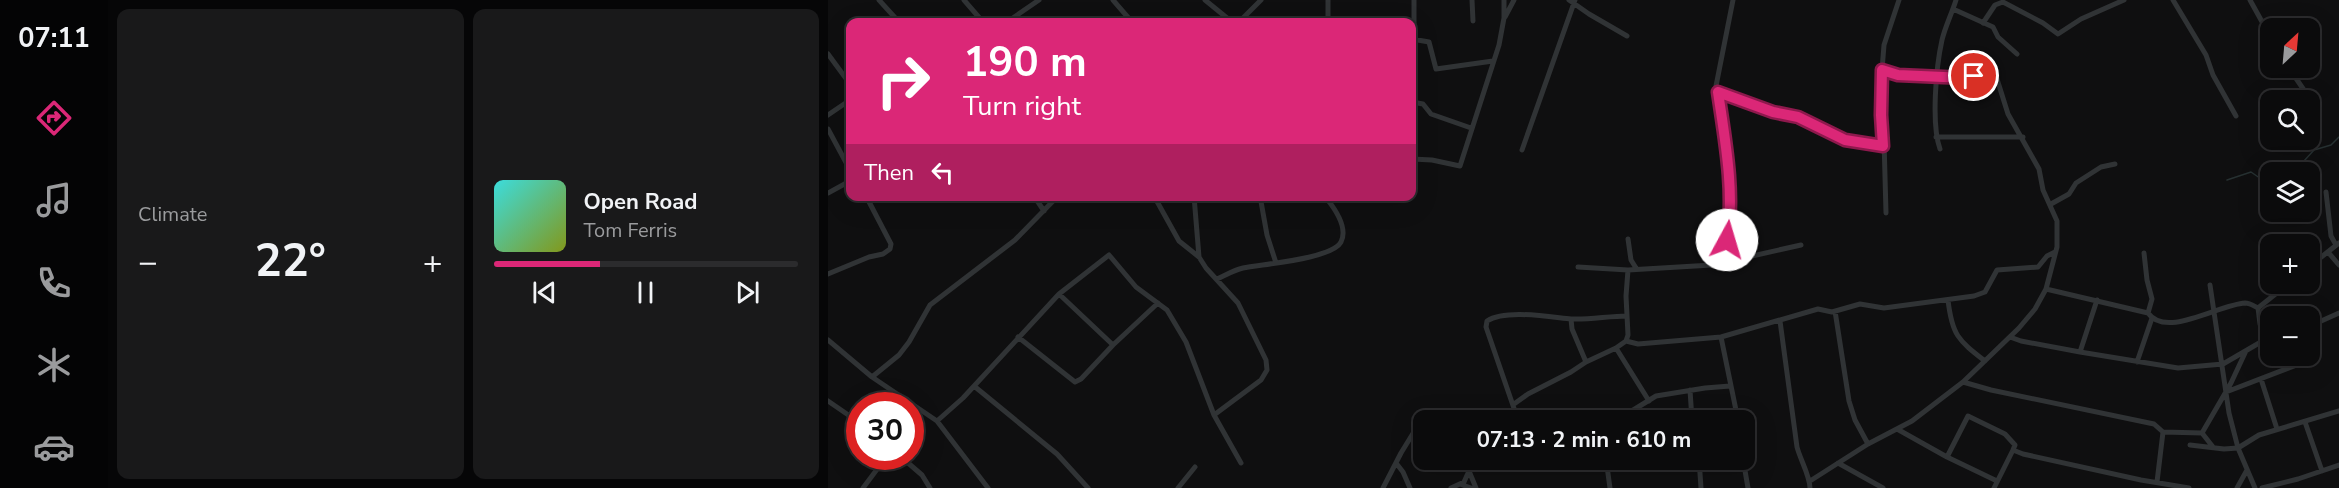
<!DOCTYPE html>
<meta charset="utf-8">
<style>
body{margin:0;font-family:"Nunito Sans",sans-serif;background:#19191a;color:#f1f3f6;height:100vh;display:flex;flex-direction:column;font-size:22px;white-space:nowrap}
*{box-sizing:border-box;margin:0}
p{font-size:20px;color:#9a9b9d}
.icon{flex:none;width:33px;height:33px;fill:none;stroke:currentColor;stroke-width:2;stroke-linecap:round;stroke-linejoin:round}
.map{position:relative;flex:1;overflow:hidden}
.drawer{display:flex;flex-direction:column;gap:9px;padding:9px;background:#060607;width:720px}
.drawer>*{flex:none}
.banner{position:absolute;left:18px;top:18px;width:570px;height:183px;border-radius:12px;box-shadow:0 6px 24px #0002,0 0 0 2px #2b2b2d;background:#db2777;color:#fff;overflow:hidden}
.needle{width:39px;rotate:26deg}
.controls{position:absolute;left:1432px;top:18px;display:grid;gap:12px}
.controls a{display:grid;place-items:center;width:60px;height:60px;border-radius:12px;background:#0b0b0c;box-shadow:0 6px 24px #0002,0 0 0 2px #2b2b2d;font-size:30px}
.speed{position:absolute;left:18px;top:392px;display:flex;gap:12px;font-size:30px;font-weight:700;text-align:center}
.speed>*{display:grid;place-content:center;width:78px;height:78px;border-radius:50%;background:#0b0b0c;box-shadow:0 6px 24px #0002,0 0 0 2px #2b2b2d;line-height:1}
.speed .limit{border:9px solid #d22;background:#fff;color:#111}
.pin{position:absolute;display:grid;place-items:center;width:51px;height:51px;color:#fff;margin:-26px;border:3px solid #fff;border-radius:50%;box-shadow:0 2px 6px #0007}
.me{position:absolute;width:66px;margin:-33px;rotate:6deg;stroke-linejoin:round;filter:drop-shadow(0 0 4px #0008)}
.turn{display:flex;align-items:center;gap:21px;height:126px;padding:0 18px;font-size:27px}
.turn .icon{width:78px;height:78px;stroke-width:2.5}
.turn b{display:block;font-size:42px;line-height:51px}
.then{display:flex;align-items:center;height:57px;padding:0 18px;background:#0003;gap:12px;font-size:22px}
.big{font-size:45px;font-weight:700;line-height:1.1}
.drawer .widget{flex:1;display:flex;flex-direction:column;justify-content:center;gap:9px;min-width:0;padding:0 21px;border-radius:12px;background:#19191a}
.song{display:flex;align-items:center;gap:18px}
.cover{width:72px;height:72px;border-radius:9px;background:linear-gradient(135deg,hsl(180 70% 55%),hsl(70 70% 35%))}
.played{height:6px;border-radius:3px;background:linear-gradient(90deg,#db2777 35%,#2b2b2d 35%)}
.keys{display:flex;justify-content:space-around;direction:ltr}
.heat{display:flex;justify-content:space-between;align-items:center;font-size:33px;direction:ltr}
.drawer .tiles{flex:1;display:grid;gap:9px;grid-template-columns:repeat(2,1fr)}
.trip{position:absolute;left:585px;top:410px;width:342px;height:60px;border-radius:12px;background:#0b0b0c;box-shadow:0 6px 24px #0002,0 0 0 2px #2b2b2d;font-weight:700;line-height:60px;text-align:center}
main{display:flex;flex:1;min-height:0}
.menu{display:flex;flex-direction:column;width:108px;justify-content:space-around;align-items:center;background:#040405;color:#9a9b9d}
.menu .icon{width:42px;height:42px}
.menu .selected{color:#db2777}
.menu b{font-size:27px;color:#f1f3f6}
.map>svg:first-child{display:block}
.lines{fill:none;stroke-linecap:round;stroke-linejoin:round}
.stream{stroke:#273132;stroke-width:1.5}
.street{stroke:#303335;stroke-width:5}
.route-casing{stroke:#8e194d;stroke-width:15}
.route{stroke:#db2777;stroke-width:10}
</style>
<main>
<nav class="menu">
<b>07:11</b>
<svg class="icon selected" aria-label="directions" viewBox="0 0 24 24"><path d="M12 3l9 9-9 9-9-9zM9 14v-3h6M13 9l2 2-2 2"/></svg>
<svg class="icon" aria-label="music" viewBox="0 0 24 24"><path d="M9 18V5l10-2v13"/><circle cx="6" cy="18" r="3"/><circle cx="16" cy="16" r="3"/></svg>
<svg class="icon" aria-label="phone" viewBox="0 0 24 24"><path d="M5 4h4l2 5-3 2q2 4 5 5l2-3 5 2v4C11 20 4 13 5 4z"/></svg>
<svg class="icon" aria-label="climate" viewBox="0 0 24 24"><path d="M12 3v18M4 7l16 10M4 17L20 7"/></svg>
<svg class="icon" aria-label="car" viewBox="0 0 24 24"><path d="M5 17H2v-5l4-1 3-4h7l3 4 3 1v5h-3M9 17h6M6 11h13"/><circle cx="7" cy="17" r="2"/><circle cx="17" cy="17" r="2"/></svg>
</nav>
<section class="drawer">
<div class="tiles">
<div class="widget"><p>Climate</p>
<div class="heat"><a>−</a><b class="big">22°</b><a>+</a></div>
</div>
<div class="widget">
<div class="song"><i class="cover"></i><div><b>Open Road</b><p>Tom Ferris</p></div></div>
<div class="played"></div>
<div class="keys"><svg class="icon" aria-label="previous" viewBox="0 0 24 24"><path d="M18 5L8 12l10 7zM5 5v14"/></svg><svg class="icon" aria-label="pause" viewBox="0 0 24 24"><path d="M8 5v14M16 5v14"/></svg><svg class="icon" aria-label="next" viewBox="0 0 24 24"><path d="M6 5l10 7-10 7zM19 5v14"/></svg></div>
</div>
</div>
</section>
<div class="map">
<svg width="1511" height="488" viewBox="0 0 1511 488">
<rect width="100%" height="100%" fill="#0f0f10"/>
<g class="lines">
<path class="stream" d="M 1458,172 L 1476,161 L 1486,150 L 1503,145 L 1511,137
M 1399,180 L 1423,172 L 1436,181 L 1443,179"/>
<path class="street" d="M 51,0 L 71,22
M 136,0 L 155,22
M 285,0 L 304,22
M 377,0 L 404,22
M 644,0 L 645,21
M 741,0 L 761,14 L 799,36
M 1345,0 L 1378,55 L 1385,75 L 1408,116
M 1422,0 L 1443,38
M 1125,9 L 1165,27 L 1170,37 L 1189,54
M 677,17 L 686,0
M 179,22 L 211,0
M 411,22 L 433,0
M 500,22 L 500,0
M 1155,23 L 1167,5 L 1175,2 L 1215,23 L 1230,34 L 1253,19 L 1296,0
M 584,39 L 601,42 L 608,69 L 665,61
M 586,40 L 586,0
M 0,54 L 22,84
M 1461,68 L 1482,99
M 890,92 L 945,112 L 970,117 L 1017,140 L 1055,146
M 584,102 L 595,104 L 603,114 L 643,128
M 0,115 L 22,100
M 0,129 L 22,170
M 1108,137 L 1195,137
M 1112,149 C 1103,124 1108,67 1114,40 C 1117,27 1124,13 1128,0
M 694,150 L 747,0
M 584,159 L 604,160 L 632,166 L 671,45 L 676,18 L 676,0
M 1498,192 L 1503,236 L 1508,245
M 0,193 L 22,181
M 206,196 L 216,211
M 326,196 L 351,241 L 371,257 L 378,268 L 410,303 L 438,360 L 439,370 L 433,380 L 386,415
M 366,196 L 371,257
M 432,196 L 439,235 L 448,263
M 1223,204 L 1241,194 L 1248,183 L 1273,167 L 1287,164
M 1058,213 L 1056,140 L 1053,115 L 1054,70 L 1056,45 L 1071,0
M 800,239 L 803,260 L 808,268
M 1500,252 L 1511,265
M 1316,253 L 1319,280 L 1324,299 L 1320,313
M 895,262 L 902,219 L 899,150 L 888,86 L 905,0
M 1482,266 L 1511,243
M 750,267 L 800,270 L 884,265 L 973,245
M 0,274 L 41,257 L 55,254 L 62,249 L 63,244 L 38,196
M 389,279 C 398,275 406,270 415,268 C 434,264 504,259 513,242 C 520,228 507,209 499,199
M 1382,285 L 1401,413 L 1410,448 L 1427,488
M 1218,289 L 1320,313 C 1338,339 1392,304 1417,303 C 1422,303 1426,306 1430,308
M 231,294 L 285,345
M 1120,300 C 1124,335 1130,340 1157,361
M 1430,308 L 1460,284
M 1430,308 L 1432,324 L 1438,339 L 1443,339
M 1007,311 L 1021,401 L 1027,420 L 1040,444
M 743,319 L 744,329 L 758,362
M 952,321 L 969,447 C 972,459 982,476 982,488
M 1482,326 L 1511,313
M 190,337 L 247,382 L 253,379 L 285,345 L 330,303
M 893,337 L 910,420
M 1182,337 L 1193,341 L 1252,352 L 1350,368 L 1395,364 L 1438,339
M 0,340 L 44,377 L 109,421 L 160,488
M 798,341 L 800,335 L 798,296 L 800,270
M 788,348 L 821,401
M 1252,352 L 1269,300
M 1309,362 L 1324,318
M 44,377 L 71,355 L 81,342 L 102,305 L 187,240 L 230,196
M 1433,379 L 1449,429
M 1135,382 L 1163,390 L 1326,424 L 1335,432 L 1329,482
M 146,386 L 229,454 L 260,488
M 862,390 L 864,420
M 1398,392 L 1479,361
M 0,401 L 32,423
M 686,404 L 700,394 L 743,372 L 758,362 L 788,348 L 798,341 L 810,344 L 893,337 L 990,309 L 1004,312 L 1032,304 L 1056,308 L 1146,296 L 1157,292 L 1169,270 L 1210,267 L 1219,256 L 1227,252
M 690,420 L 658,327 L 659,321 C 677,309 722,317 743,319 C 761,320 781,316 799,316
M 789,420 L 828,396 L 877,388 L 902,386
M 109,421 L 135,398 L 231,294 L 281,255 L 308,287 L 339,310 L 358,342 L 386,415 L 413,463
M 1477,422 L 1494,471
M 1069,429 L 1119,457 L 1169,481
M 1335,432 L 1374,433
M 1374,433 L 1403,383 L 1417,353
M 1374,433 L 1385,447
M 1362,445 L 1396,449 L 1410,448 L 1431,435 L 1511,411
M 72,456 L 94,475 L 102,488
M 1119,457 L 1140,416 L 1177,434 L 1187,445 L 1185,450 L 1195,454 L 1313,480 L 1361,488
M 640,459 L 641,471 L 648,488
M 778,459 L 782,488
M 871,459 L 873,488
M 915,459 L 920,488
M 568,463 L 575,472 L 582,488
M 1010,463 L 1055,488
M 982,481 L 1040,444 L 1084,421 L 1135,382 L 1191,328 L 1207,309 L 1218,289 L 1229,247 L 1229,221 L 1215,190 L 1211,169 L 1180,114 L 1169,79 C 1160,69 1149,76 1138,78 C 1112,80 1079,79 1054,70
M 632,484 L 643,488
M 35,488 L 59,456
M 350,488 L 367,467
M 555,488 L 573,453 L 592,422 L 597,419 L 600,420
M 623,488 L 636,482 L 641,471
M 1166,488 L 1185,450
M 1409,488 L 1419,470
M 1434,488 L 1470,479 L 1511,465"/>
</g>
<g class="lines">
<g class="route-casing">
<path id="route" d="M 899,240 C 907,192 897,140 890,92 L 945,112 L 970,117 L 1017,140 L 1055,146 L 1053,115 L 1054,70 L 1070,75 L 1138,78 L 1146,76"/>
</g>
<use href="#route" class="route"/>
</g>
</svg>
<div class="controls">
<a><svg class="needle" viewBox="-14 -14 28 28"><path d="M0-13l5 13h-10z" fill="#e53935"/><path d="M0 13l5-13h-10z" fill="#9a9b9d"/></svg></a>
<a><svg class="icon" aria-label="search" viewBox="0 0 24 24"><circle cx="10" cy="10" r="6"/><path d="M15 15l6 6"/></svg></a>
<a><svg class="icon" aria-label="layers" viewBox="0 0 24 24"><path d="M12 4l9 5-9 5-9-5zM3 14l9 5 9-5"/></svg></a>
<a>+</a>
<a>−</a>
</div>
<div class="speed"><div class="limit">30</div></div>
<div class="pin" style="left:1146px;top:76px;background:#d93025"><svg class="icon" aria-label="arrive" viewBox="0 0 24 24"><path d="M6 21V4h12l-3 4 3 4H6"/></svg></div>
<svg class="me" style="left:899px;top:240px" viewBox="-20 -20 40 40"><circle r="19" fill="#fff"/><path d="M0-13L10 11 0 6-10 11z" fill="#db2777"/></svg>
<div class="trip">07:13 · 2 min · 610 m</div>
<div class="banner">
<div class="turn"><svg class="icon" aria-label="right" viewBox="0 0 24 24"><path d="M7 20v-9h11M14 6l5 5-5 5"/></svg><div><b>190 m</b>Turn right</div></div>
<div class="then">Then<svg class="icon" aria-label="left" viewBox="0 0 24 24"><path d="M17 20v-9H6M10 6l-5 5 5 5"/></svg></div>
</div>
</div>
</main>
